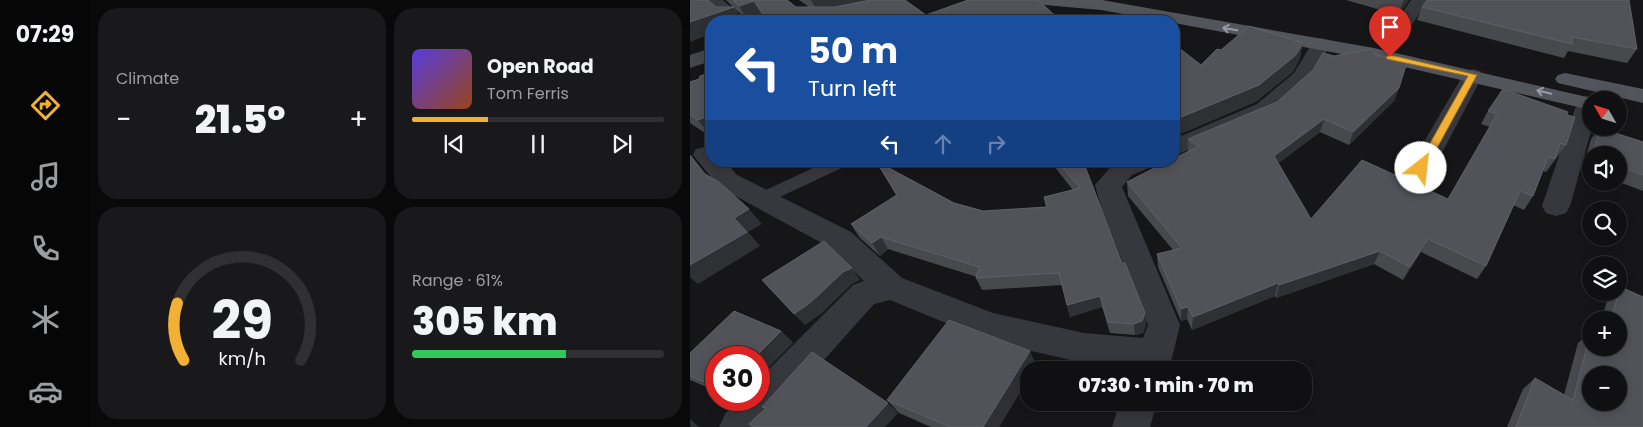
<!DOCTYPE html>
<meta charset="utf-8">
<style>
body{margin:0;font-family:Poppins,sans-serif;background:#19191b;color:#f1f3f6;height:100vh;display:flex;flex-direction:column;font-size:19px;white-space:nowrap}
*{box-sizing:border-box;margin:0}
p{font-size:16px;color:#9c9d9f}
.icon{flex:none;width:28px;height:28px;fill:none;stroke:currentColor;stroke-width:2;stroke-linecap:round;stroke-linejoin:round}
.map{position:relative;flex:1;overflow:hidden}
.panel{display:flex;flex-direction:column;gap:8px;padding:8px;background:#09090a;width:600px}
.panel>*{flex:none}
.banner{position:absolute;left:15px;top:15px;width:475px;height:152px;border-radius:20px;box-shadow:0 2px 12px #0003,0 0 0 1px #303032;background:#1a4fa0;color:#fff;overflow:hidden}
.needle{width:32px;rotate:309deg}
.controls{position:absolute;left:892px;top:91px;display:grid;gap:10px}
.controls a{display:grid;place-items:center;width:45px;height:45px;border-radius:50%;background:#101012;box-shadow:0 2px 12px #0003,0 0 0 1px #303032;font-size:25px}
.speed{position:absolute;left:15px;top:346px;display:flex;gap:10px;font-size:25px;font-weight:700;text-align:center}
.speed>*{display:grid;place-content:center;width:65px;height:65px;border-radius:50%;background:#101012;box-shadow:0 2px 12px #0003,0 0 0 1px #303032;line-height:1}
.speed .limit{border:8px solid #d22;background:#fff;color:#111}
.pin{position:absolute;display:grid;place-items:center;width:42px;height:42px;color:#fff;margin:-51px -21px;border-radius:50% 50% 50% 0;rotate:-45deg;box-shadow:0 0 5px #0007}
.pin .icon{rotate:45deg}
.me{position:absolute;width:55px;margin:-28px;rotate:29deg;stroke-linejoin:round;filter:drop-shadow(0 0 4px #0008)}
.turn{display:flex;align-items:center;gap:18px;height:105px;padding:0 20px;font-size:22px}
.turn .icon{width:65px;height:65px;stroke-width:2.5}
.turn b{display:block;font-size:35px;line-height:42px}
.lanes{display:flex;align-items:center;height:48px;padding:0 20px;background:#0003;justify-content:center;gap:25px;direction:ltr}
.lanes .off{opacity:.35}
.big{font-size:38px;font-weight:800;line-height:1.1}
.panel .widget{flex:1;display:flex;flex-direction:column;justify-content:center;gap:8px;min-width:0;padding:0 18px;border-radius:20px;background:#19191b}
.panel .dial{align-items:center;gap:0}
.dial svg{height:130px;overflow:visible;fill:none;stroke:#303032;stroke-width:7;stroke-linecap:round;text-anchor:middle}
.dial text{fill:#f1f3f6;stroke:none}
.song{display:flex;align-items:center;gap:15px}
.cover{width:60px;height:60px;border-radius:8px;background:linear-gradient(135deg,hsl(250 70% 55%),hsl(20 70% 35%))}
.played{height:5px;border-radius:2px;background:linear-gradient(90deg,#f2b134 30%,#303032 30%)}
.keys{display:flex;justify-content:space-around;direction:ltr}
.heat{display:flex;justify-content:space-between;align-items:center;font-size:28px;direction:ltr}
.charge{height:8px;border-radius:4px;background:linear-gradient(90deg,#34c759 61%,#303032 0)}
.panel .tiles{flex:1;display:grid;gap:8px;grid-template-columns:repeat(2,1fr)}
.trip{position:absolute;left:330px;top:361px;width:292px;height:50px;border-radius:20px;background:#101012;box-shadow:0 2px 12px #0003,0 0 0 1px #303032;font-weight:800;line-height:50px;text-align:center}
main{display:flex;flex:1;min-height:0}
.dock{display:flex;flex-direction:column;width:90px;justify-content:space-around;align-items:center;background:#060607;color:#9c9d9f}
.dock .icon{width:35px;height:35px}
.dock .selected{color:#f2b134}
.dock b{font-size:22px;color:#f1f3f6}
.map>svg:first-child{display:block}
.lines{fill:none;stroke-linecap:round;stroke-linejoin:round}
.lane{fill:#37383d;fill-rule:evenodd}
.street{fill:#37383d;fill-rule:evenodd}
.secondary{fill:#45474d;fill-rule:evenodd}
.primary{fill:#53555c;fill-rule:evenodd}
.wall{fill:#47494d}
.shaded-wall{fill:#2f3033}
.building{fill:#525359;stroke:#5f6168;fill-rule:evenodd}
.oneway{stroke:#979ba6}
.route{fill:#f2b134;stroke:#9d7322}
</style>
<main>
<nav class="dock">
<b>07:29</b>
<svg class="icon selected" aria-label="directions" viewBox="0 0 24 24"><path d="M12 3l9 9-9 9-9-9zM9 14v-3h6M13 9l2 2-2 2"/></svg>
<svg class="icon" aria-label="music" viewBox="0 0 24 24"><path d="M9 18V5l10-2v13"/><circle cx="6" cy="18" r="3"/><circle cx="16" cy="16" r="3"/></svg>
<svg class="icon" aria-label="phone" viewBox="0 0 24 24"><path d="M5 4h4l2 5-3 2q2 4 5 5l2-3 5 2v4C11 20 4 13 5 4z"/></svg>
<svg class="icon" aria-label="climate" viewBox="0 0 24 24"><path d="M12 3v18M4 7l16 10M4 17L20 7"/></svg>
<svg class="icon" aria-label="car" viewBox="0 0 24 24"><path d="M5 17H2v-5l4-1 3-4h7l3 4 3 1v5h-3M9 17h6M6 11h13"/><circle cx="7" cy="17" r="2"/><circle cx="17" cy="17" r="2"/></svg>
</nav>
<section class="panel">
<div class="tiles">
<div class="widget"><p>Climate</p>
<div class="heat"><a>−</a><b class="big">21.5°</b><a>+</a></div>
</div>
<div class="widget">
<div class="song"><i class="cover"></i><div><b>Open Road</b><p>Tom Ferris</p></div></div>
<div class="played"></div>
<div class="keys"><svg class="icon" aria-label="previous" viewBox="0 0 24 24"><path d="M18 5L8 12l10 7zM5 5v14"/></svg><svg class="icon" aria-label="pause" viewBox="0 0 24 24"><path d="M8 5v14M16 5v14"/></svg><svg class="icon" aria-label="next" viewBox="0 0 24 24"><path d="M6 5l10 7-10 7zM19 5v14"/></svg></div>
</div>
<div class="widget dial"><svg viewBox="0 0 100 80">
<path d="M14 69A42 42 0 1 1 86 69"/>
<path d="M14 69A42 42 0 0 1 10 34" stroke="#f2b134"/>
<text x="50" y="56" font-size="32" font-weight="700">29</text>
<text x="50" y="72" font-size="11">km/h</text>
</svg></div>
<div class="widget"><p>Range · 61%</p><b class="big">305 km</b><div class="charge"></div></div>
</div>
</section>
<div class="map">
<svg width="953" height="427" viewBox="0 0 953 427">
<rect width="100%" height="100%" fill="#161618"/>
<g class="lines">
<path class="lane" d="M 465,13 L 471,16 C 465,23 457,22 449,21 Z
M 138,161 L 160,161 L 158,165 L 77,203 L 71,205 L 65,203 L 62,199 L 65,195 Z"/>
<path class="street" d="M 14,0 L 33,0 L 57,21 L 37,21 Z
M 721,0 L 738,0 L 710,43 L 696,43 L 694,39 Z
M 631,38 L 638,40 L 641,44 L 619,81 L 583,114 L 484,156 L 484,139 L 567,104 L 604,73 L 624,40 Z
M 783,69 L 790,71 L 793,75 L 736,183 L 732,189 L 723,192 L 714,189 L 710,183 L 773,75 L 776,71 Z
M 898,96 L 907,100 L 901,100 L 902,128 L 880,206 L 876,213 L 866,216 L 856,213 L 852,206 L 887,103 L 890,98 Z
M 15,147 L 21,149 L 21,161 L 35,161 L 47,175 L 161,232 L 212,278 L 303,313 L 394,333 L 453,338 L 458,325 L 412,210 L 405,185 L 424,163 L 428,161 L 464,161 L 461,167 L 442,175 L 432,187 L 490,325 L 479,370 L 443,370 L 394,363 L 302,342 L 200,300 L 184,304 L 74,427 L 29,427 L 35,414 L 48,400 L 69,400 L 69,379 L 163,285 L 174,281 L 141,248 L 29,187 L 3,155 L 6,149 Z
M 430,402 L 467,402 L 460,427 L 422,427 Z"/>
<path class="secondary" d="M 21,48 L 21,61 L 0,68 L 0,55 Z"/>
<path class="primary" d="M 347,0 L 412,0 L 684,48 L 910,100 L 901,100 L 901,110 L 684,60 L 484,23 L 484,21 L 472,21 L 411,10 L 355,5 L 349,4 Z
M 875,73 L 953,89 L 953,103 L 868,83 L 865,79 L 868,75 Z"/>
</g>
<path class="wall" d="M 36,0 L 97,0 L 106,7 L 119,7 L 109,0 L 174,0 L 175,1 L 236,15 L 371,21 L 76,21 L 73,17 L 59,21 L 45,9 L 53,21 L 21,21 L 26,7 L 43,7 Z
M 656,0 L 719,0 L 708,15 Z
M 732,7 L 947,49 L 937,63 L 878,51 L 874,58 L 727,20 Z
M 21,72 L 21,137 L 0,123 L 0,82 L 9,79 Z
M 709,88 L 704,101 L 659,145 L 630,132 L 588,163 L 621,219 L 758,199 L 800,127 L 791,124 L 798,111 L 877,115 L 876,145 L 856,172 L 853,171 L 843,196 L 834,210 L 823,205 L 796,266 L 787,279 L 731,252 L 713,280 L 684,264 L 586,298 L 585,296 L 502,330 L 497,319 L 491,321 L 468,267 L 467,254 L 483,250 L 438,196 L 437,182 L 498,151 L 498,139 Z
M 910,128 L 953,142 L 953,191 L 929,182 L 929,155 L 901,155 L 901,172 L 893,168 L 901,139 Z
M 186,161 L 264,203 L 293,211 L 356,207 L 354,197 L 383,190 L 360,161 L 393,161 L 432,263 L 455,313 L 456,325 L 453,333 L 445,335 L 420,333 L 412,307 L 380,317 L 372,285 L 292,290 L 286,278 L 287,277 L 198,249 L 190,256 L 169,237 L 161,224 L 206,195 Z
M 931,287 L 953,427 L 817,427 L 833,389 L 845,378 L 874,395 L 888,343 L 901,331 L 929,348 L 929,320 L 911,320 L 918,298 L 925,292 L 929,292 L 929,289 Z
M 91,331 L 103,343 L 26,358 L 26,391 L 0,380 L 0,353 Z
M 346,365 L 309,427 L 241,427 L 209,413 L 197,400 Z"/>
<path class="shaded-wall" d="M 121,0 L 174,0 L 175,3 L 129,14 Z
M 714,0 L 719,0 L 708,15 L 713,2 Z
M 64,1 L 73,17 L 59,21 L 49,6 Z
M 44,7 L 53,21 L 21,21 L 21,34 L 0,42 L 0,22 Z
M 613,43 L 610,59 L 603,72 L 566,102 L 484,137 L 484,120 Z
M 709,88 L 704,101 L 659,145 L 663,132 Z
M 21,115 L 21,136 L 8,120 Z
M 634,119 L 630,132 L 581,169 L 584,156 Z
M 59,209 L 72,224 L 58,232 L 70,246 L 8,284 L 0,277 L 0,265 L 44,218 Z
M 191,237 L 198,249 L 190,256 L 182,243 Z
M 738,239 L 731,252 L 713,280 L 720,267 Z
M 690,251 L 684,264 L 586,298 L 589,285 Z
M 162,268 L 170,280 L 162,284 L 131,314 L 115,325 L 104,314 L 153,272 Z
M 588,283 L 585,296 L 502,330 L 503,317 Z
M 410,296 L 412,307 L 380,317 L 377,305 Z
M 498,307 L 497,319 L 491,321 L 491,309 Z
M 455,313 L 456,325 L 453,333 L 445,335 L 444,324 Z
M 91,331 L 103,343 L 69,377 L 69,358 L 64,358 Z
M 340,351 L 346,365 L 343,370 L 339,370 L 339,376 L 309,427 L 293,427 Z
M 198,403 L 208,413 L 195,427 L 176,427 Z
M 0,419 L 9,427 L 1,427 L 0,425 Z"/>
<path class="building" d="M 0,0 L 18,0 L 26,7 L 44,7 L 0,22 Z
M 43,0 L 97,0 L 106,7 L 145,7 L 180,0 L 215,0 L 236,15 L 278,0 L 348,0 L 371,21 L 78,21 L 64,1 L 49,6 Z
M 737,0 L 939,0 L 947,49 L 882,37 L 882,44 L 732,7 Z
M 559,26 L 613,43 L 606,55 L 569,85 L 484,120 L 484,44 L 511,65 L 527,49 L 531,50 Z
M 681,49 L 686,55 L 717,62 L 709,88 L 663,132 L 634,119 L 584,156 L 621,219 L 672,160 L 758,199 L 807,114 L 798,111 L 813,89 L 878,112 L 877,115 L 885,117 L 876,145 L 870,143 L 865,159 L 858,157 L 843,196 L 830,191 L 796,266 L 738,239 L 720,267 L 690,251 L 589,285 L 588,283 L 503,317 L 498,307 L 491,309 L 467,254 L 492,248 L 437,182 L 478,161 L 484,161 L 484,159 L 509,146 L 498,139 L 587,102 L 623,70 L 633,53 L 644,56 Z
M 21,72 L 21,115 L 8,120 L 0,115 L 0,82 L 9,79 L 10,76 Z
M 910,128 L 953,142 L 953,175 L 929,166 L 929,155 L 903,155 Z
M 0,155 L 15,174 L 29,182 L 59,209 L 44,218 L 57,232 L 0,265 Z
M 186,161 L 264,203 L 293,211 L 357,207 L 354,197 L 390,188 L 367,161 L 393,161 L 432,263 L 435,263 L 455,313 L 452,321 L 444,324 L 418,322 L 410,296 L 377,305 L 369,273 L 286,278 L 289,267 L 191,237 L 182,243 L 161,224 L 207,195 Z
M 134,241 L 162,268 L 153,272 L 121,302 L 104,314 L 72,280 Z
M 931,287 L 953,297 L 953,427 L 826,427 L 845,378 L 883,400 L 901,331 L 901,348 L 929,348 L 929,320 L 920,320 ZM 901,375 L 929,375 L 929,402 L 901,402 Z
M 44,311 L 91,331 L 64,358 L 26,358 L 26,387 L 0,376 L 0,353 Z
M 259,320 L 340,351 L 293,427 L 260,427 L 197,400 Z
M 122,352 L 198,403 L 176,427 L 63,427 L 59,424 L 76,408 L 72,407 Z"/>
<defs><path id="oneway-shaft" d="M-6 0H5M1.5-3L5.5 0L1.5 3" fill="none" stroke-width="1.6" stroke-linecap="round" stroke-linejoin="round" transform="scale(1.25)"/></defs>
<g class="oneway">
<use href="#oneway-shaft" transform="translate(540 29) rotate(-170)"/>
<use href="#oneway-shaft" transform="translate(854 92) rotate(-166)"/>
</g>
<path class="route" d="M 700,55 L 787,75 L 735,170 L 731,171 L 726,168 L 778,76 L 697,59 L 696,57 Z"/>
</svg>
<div class="controls">
<a><svg class="needle" viewBox="-14 -14 28 28"><path d="M0-13l5 13h-10z" fill="#e53935"/><path d="M0 13l5-13h-10z" fill="#9c9d9f"/></svg></a>
<a><svg class="icon" aria-label="sound" viewBox="0 0 24 24"><path d="M4 9h4l5-4v14l-5-4H4zM17 9q2 3 0 6"/></svg></a>
<a><svg class="icon" aria-label="search" viewBox="0 0 24 24"><circle cx="10" cy="10" r="6"/><path d="M15 15l6 6"/></svg></a>
<a><svg class="icon" aria-label="layers" viewBox="0 0 24 24"><path d="M12 4l9 5-9 5-9-5zM3 14l9 5 9-5"/></svg></a>
<a>+</a>
<a>−</a>
</div>
<div class="speed"><div class="limit">30</div></div>
<div class="pin" style="left:700px;top:57px;background:#d93025"><svg class="icon" aria-label="arrive" viewBox="0 0 24 24"><path d="M6 21V4h12l-3 4 3 4H6"/></svg></div>
<svg class="me" style="left:731px;top:168px" viewBox="-20 -20 40 40"><circle r="19" fill="#fff"/><path d="M0-13L10 11 0 6-10 11z" fill="#f2b134"/></svg>
<div class="trip">07:30 · 1 min · 70 m</div>
<div class="banner">
<div class="turn"><svg class="icon" aria-label="left" viewBox="0 0 24 24"><path d="M17 20v-9H6M10 6l-5 5 5 5"/></svg><div><b>50 m</b>Turn left</div></div>
<div class="lanes"><svg class="icon" aria-label="left" viewBox="0 0 24 24"><path d="M17 20v-9H6M10 6l-5 5 5 5"/></svg><svg class="icon off" aria-label="ahead" viewBox="0 0 24 24"><path d="M12 20V5M6 11l6-6 6 6"/></svg><svg class="icon off" aria-label="right" viewBox="0 0 24 24"><path d="M7 20v-9h11M14 6l5 5-5 5"/></svg></div>
</div>
</div>
</main>
